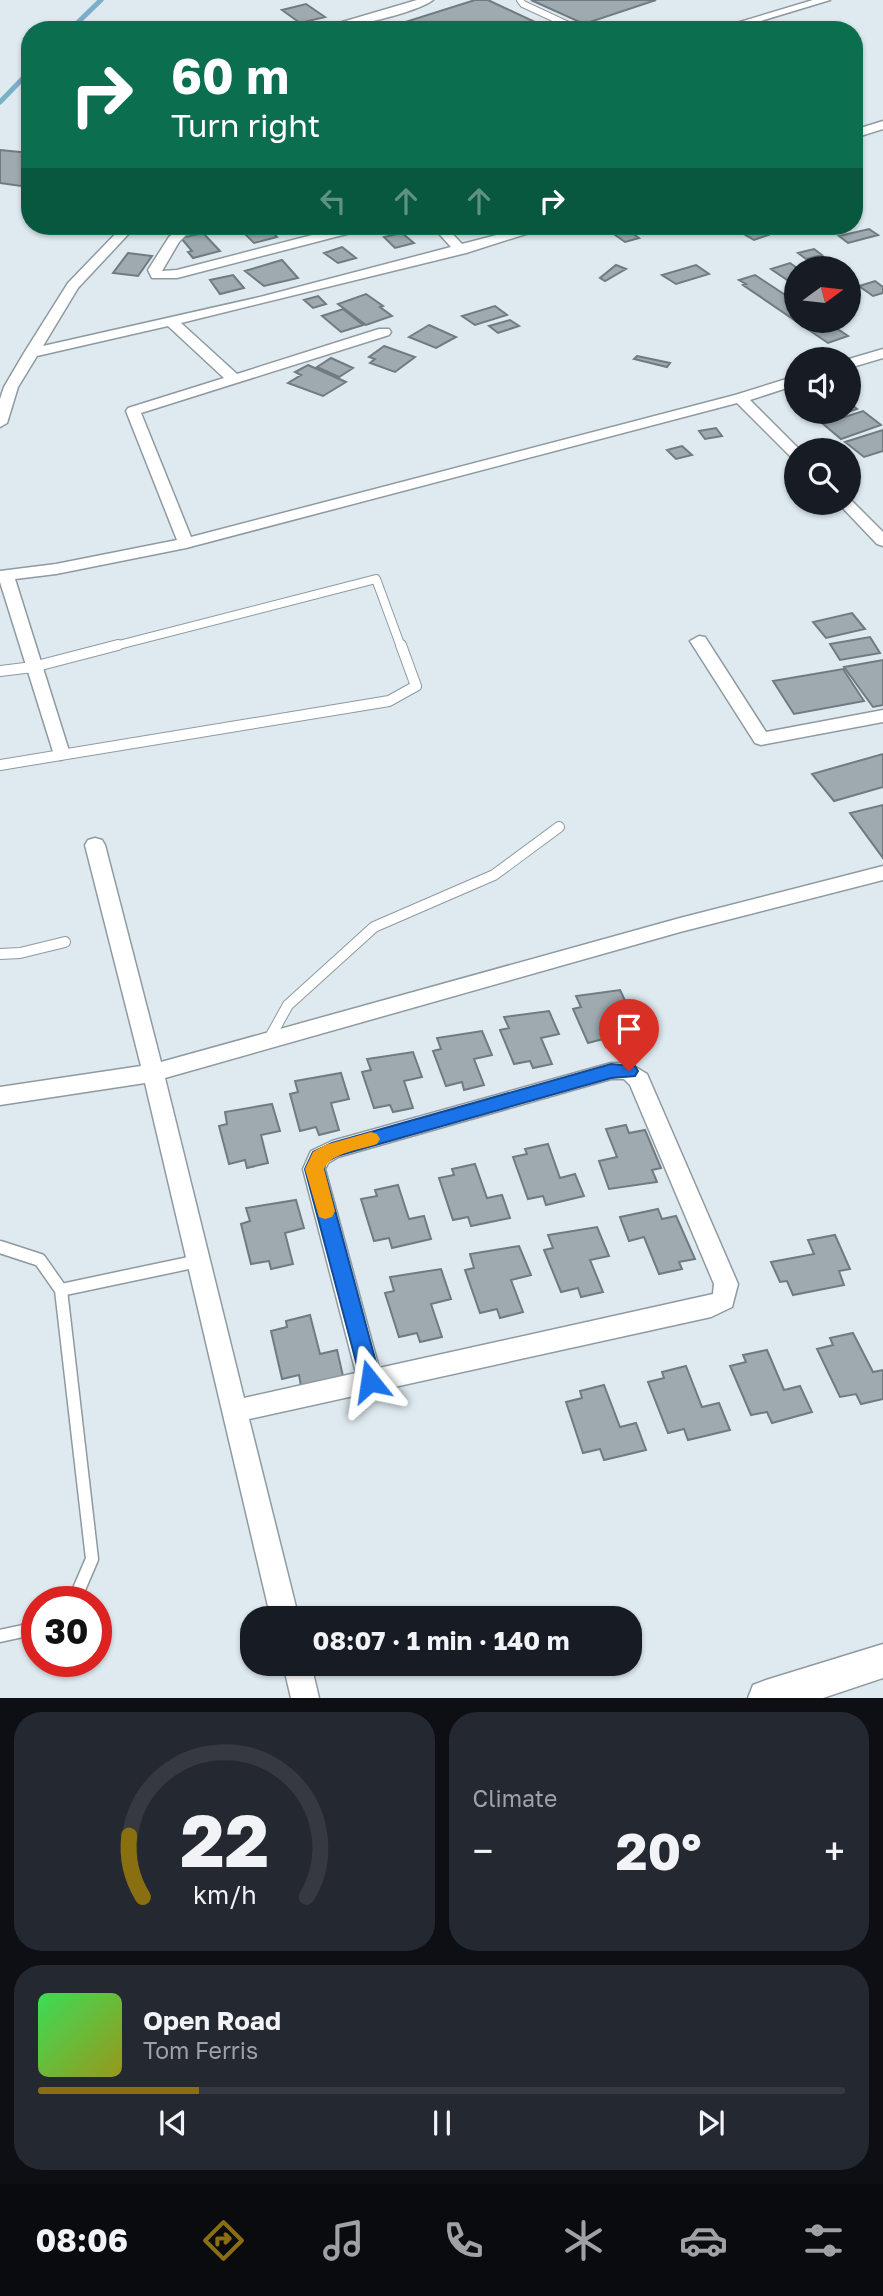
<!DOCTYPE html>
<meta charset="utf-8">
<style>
body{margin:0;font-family:"Golos Text",sans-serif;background:#242831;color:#f1f3f6;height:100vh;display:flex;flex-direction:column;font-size:26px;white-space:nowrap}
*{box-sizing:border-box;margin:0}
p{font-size:23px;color:#9ea1a6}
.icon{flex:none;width:38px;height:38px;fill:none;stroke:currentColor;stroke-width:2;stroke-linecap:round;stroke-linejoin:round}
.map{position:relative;height:1698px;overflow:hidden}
.panel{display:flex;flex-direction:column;gap:14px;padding:14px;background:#0d0f14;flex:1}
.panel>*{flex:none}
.hud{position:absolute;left:21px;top:21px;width:842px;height:214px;border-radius:28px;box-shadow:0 2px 5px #0004;background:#0b6e4f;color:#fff;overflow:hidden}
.needle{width:46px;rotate:75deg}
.fabs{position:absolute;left:784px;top:256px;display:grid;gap:14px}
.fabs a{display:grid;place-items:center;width:77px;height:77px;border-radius:50%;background:#171b24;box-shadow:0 2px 5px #0004;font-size:35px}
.speed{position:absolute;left:21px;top:1586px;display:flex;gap:14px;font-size:35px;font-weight:700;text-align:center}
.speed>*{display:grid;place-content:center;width:91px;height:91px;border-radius:50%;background:#171b24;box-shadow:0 2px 5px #0004;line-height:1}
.speed .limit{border:10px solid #d22;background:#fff;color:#111}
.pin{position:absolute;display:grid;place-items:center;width:60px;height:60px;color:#fff;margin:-72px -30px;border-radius:50% 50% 50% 0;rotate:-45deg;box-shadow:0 0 7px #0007}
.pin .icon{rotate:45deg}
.me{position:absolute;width:77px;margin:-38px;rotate:345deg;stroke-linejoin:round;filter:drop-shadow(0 0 5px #0008)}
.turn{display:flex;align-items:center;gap:24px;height:147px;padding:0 35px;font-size:32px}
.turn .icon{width:91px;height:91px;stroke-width:2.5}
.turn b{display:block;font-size:49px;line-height:60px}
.lanes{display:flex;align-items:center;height:66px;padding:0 35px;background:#0003;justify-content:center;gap:35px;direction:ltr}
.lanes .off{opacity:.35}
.big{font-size:52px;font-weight:700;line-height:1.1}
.panel .widget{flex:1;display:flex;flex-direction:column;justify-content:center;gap:10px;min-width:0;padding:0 24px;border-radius:28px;background:#242831}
.panel .dial{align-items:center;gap:0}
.dial svg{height:182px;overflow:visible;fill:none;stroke:#363941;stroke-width:7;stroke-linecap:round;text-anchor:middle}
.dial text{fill:#f1f3f6;stroke:none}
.song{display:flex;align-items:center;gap:21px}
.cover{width:84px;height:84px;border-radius:10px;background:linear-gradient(135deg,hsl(130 70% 55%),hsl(60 70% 35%))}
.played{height:7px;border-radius:4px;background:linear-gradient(90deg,#896f10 20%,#363941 20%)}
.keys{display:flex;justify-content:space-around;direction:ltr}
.heat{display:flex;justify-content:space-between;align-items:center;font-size:38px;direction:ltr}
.panel .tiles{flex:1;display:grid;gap:14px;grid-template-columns:1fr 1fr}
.widget:last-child{grid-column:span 2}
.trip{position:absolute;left:240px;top:1606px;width:402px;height:70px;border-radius:28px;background:#171b24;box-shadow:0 2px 5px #0004;font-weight:700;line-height:70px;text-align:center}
.dock{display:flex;height:112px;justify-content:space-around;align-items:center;background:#090b0e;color:#9ea1a6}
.dock .icon{width:49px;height:49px}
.dock .selected{color:#896f10}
.dock b{font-size:32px;color:#f1f3f6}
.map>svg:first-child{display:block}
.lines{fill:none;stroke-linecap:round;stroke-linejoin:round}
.stream{stroke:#79afc7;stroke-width:5}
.building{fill:#9eaab0;stroke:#6f7b80;stroke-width:2}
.service-far3-casing{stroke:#8f9aa0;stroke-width:8}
.service-far2-casing{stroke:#8f9aa0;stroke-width:10}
.service-far1-casing{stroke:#8f9aa0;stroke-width:12}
.service-casing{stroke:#8f9aa0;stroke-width:15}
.minor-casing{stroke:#8f9aa0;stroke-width:3}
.tertiary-casing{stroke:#8f9aa0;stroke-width:3}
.service-far3{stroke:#fff;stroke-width:6}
.service-far2{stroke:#fff;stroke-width:8}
.service-far1{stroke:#fff;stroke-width:10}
.service{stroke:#fff;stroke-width:12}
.minor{fill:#fff;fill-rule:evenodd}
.tertiary{fill:#fff;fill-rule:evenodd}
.route{fill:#1a73e8;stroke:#114b97;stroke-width:2}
.slow{fill:#f59e0b}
</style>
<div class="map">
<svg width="883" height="1698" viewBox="0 0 883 1698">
<rect width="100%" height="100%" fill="#deeaf0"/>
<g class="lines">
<path class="stream" d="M 70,30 L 101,0
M 0,102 L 30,71"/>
</g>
<path class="building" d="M 475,0 L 488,0 L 552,30 L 391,30 L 386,28 Z
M 531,0 L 656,0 L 584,24 Z
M 306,4 L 325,17 L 300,23 L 282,10 Z
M 193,24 L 197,30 L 149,30 Z
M 0,150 L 30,153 L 30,176 L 21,186 L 0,183 Z
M 237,226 L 266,226 L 277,237 L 254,243 Z
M 622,226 L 639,238 L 625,242 L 608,230 Z
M 730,226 L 753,226 L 768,235 L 754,240 Z
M 869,229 L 878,235 L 848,243 L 839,236 Z
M 203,233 L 220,251 L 193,258 L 188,252 L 192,251 L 181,238 Z
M 402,233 L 414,243 L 395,248 L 384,237 Z
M 342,247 L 356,258 L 338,263 L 324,253 Z
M 814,249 L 822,255 L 806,259 L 798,253 Z
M 128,253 L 152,256 L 138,276 L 113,273 Z
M 282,260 L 298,278 L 264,286 L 245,271 Z
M 790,263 L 797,268 L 796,286 L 771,269 Z
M 616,265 L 626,269 L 605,281 L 600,278 Z
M 696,265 L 709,274 L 676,284 L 662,275 Z
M 233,275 L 244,288 L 220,294 L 210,280 Z
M 755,275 L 796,302 L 796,320 L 824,320 L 848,336 L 828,343 L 743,285 L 746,284 L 739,280 Z
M 875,281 L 883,287 L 883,293 L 873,296 L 859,286 Z
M 366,294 L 383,306 L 380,307 L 392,316 L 366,325 L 338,304 Z
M 318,296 L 326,304 L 313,308 L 304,300 Z
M 495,306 L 507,315 L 475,325 L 462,316 Z
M 343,309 L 363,325 L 341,332 L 322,316 Z
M 510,320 L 519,326 L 498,333 L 489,326 Z
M 429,325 L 456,337 L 436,348 L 409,337 Z
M 384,346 L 415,357 L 395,372 L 370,363 L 375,359 L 369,357 Z
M 637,356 L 670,363 L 667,367 L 634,359 Z
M 331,358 L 353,368 L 339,377 L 317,367 Z
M 308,365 L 346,382 L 323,396 L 288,383 L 301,375 L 295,372 Z
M 849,403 L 857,409 L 819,422 L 805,411 L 849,411 Z
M 863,411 L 881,425 L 841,439 L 823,424 Z
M 716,428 L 722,436 L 705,439 L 699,431 Z
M 883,430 L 883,451 L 864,457 L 845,442 Z
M 682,446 L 692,455 L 676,459 L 667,450 Z
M 852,613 L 865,629 L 826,638 L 813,622 Z
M 870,637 L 880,653 L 840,660 L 830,644 Z
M 883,660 L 883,705 L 873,707 L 844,667 Z
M 843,669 L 864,701 L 794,714 L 773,681 Z
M 883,754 L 883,787 L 834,801 L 812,774 Z
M 883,805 L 883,858 L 850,813 Z
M 620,990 L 631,1013 L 614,1017 L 625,1042 L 606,1047 L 603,1039 L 588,1043 L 573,1009 L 581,1007 L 576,996 Z
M 549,1011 L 559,1034 L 541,1038 L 552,1064 L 533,1068 L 530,1061 L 514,1064 L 500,1030 L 509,1028 L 504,1017 Z
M 482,1031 L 492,1055 L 474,1059 L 484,1085 L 464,1090 L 462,1082 L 446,1086 L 433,1051 L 441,1049 L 437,1038 Z
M 413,1052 L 422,1077 L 404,1081 L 413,1108 L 393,1112 L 390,1105 L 374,1108 L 362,1072 L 371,1070 L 367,1059 Z
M 341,1073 L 349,1099 L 331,1103 L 339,1130 L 319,1135 L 316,1127 L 300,1131 L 290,1094 L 298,1092 L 295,1081 Z
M 272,1104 L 280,1131 L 261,1135 L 268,1163 L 247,1168 L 245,1160 L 229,1164 L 219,1126 L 227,1124 L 225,1112 Z
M 626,1125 L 629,1133 L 645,1130 L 661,1168 L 652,1170 L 657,1182 L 609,1189 L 599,1161 L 617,1157 L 606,1129 Z
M 548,1144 L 560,1178 L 575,1174 L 584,1196 L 546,1205 L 543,1196 L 528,1199 L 513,1157 L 527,1154 L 525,1149 Z
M 475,1164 L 487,1198 L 502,1195 L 510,1218 L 471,1226 L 468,1217 L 453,1220 L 439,1178 L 454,1175 L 452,1169 Z
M 398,1185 L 409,1219 L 424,1216 L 431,1239 L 392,1248 L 389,1238 L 374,1241 L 361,1199 L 377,1196 L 375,1190 Z
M 296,1200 L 304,1228 L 285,1233 L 293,1264 L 271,1269 L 269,1261 L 251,1264 L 241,1224 L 250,1221 L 246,1208 Z
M 658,1209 L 662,1219 L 676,1216 L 695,1259 L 679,1262 L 682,1269 L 659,1274 L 644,1237 L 629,1241 L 620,1217 Z
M 597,1227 L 609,1256 L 590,1260 L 603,1292 L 581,1297 L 578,1288 L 561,1292 L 544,1250 L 553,1248 L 548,1235 Z
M 835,1235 L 850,1269 L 839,1271 L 844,1285 L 793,1295 L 787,1281 L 780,1282 L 771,1262 L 814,1254 L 808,1240 Z
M 519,1246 L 531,1275 L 511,1280 L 523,1312 L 500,1318 L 497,1309 L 480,1313 L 465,1270 L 474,1268 L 470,1254 Z
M 441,1269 L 451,1299 L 431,1304 L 442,1337 L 420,1342 L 417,1333 L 399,1337 L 385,1293 L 394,1291 L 390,1277 Z
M 310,1315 L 320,1354 L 337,1350 L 343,1376 L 301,1386 L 299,1375 L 282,1379 L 271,1331 L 287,1327 L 286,1321 Z
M 853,1333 L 873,1372 L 883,1370 L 883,1399 L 861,1404 L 856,1394 L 840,1397 L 817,1349 L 833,1345 L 830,1338 Z
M 767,1350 L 784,1390 L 800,1386 L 812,1412 L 772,1423 L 767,1412 L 751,1415 L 730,1366 L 746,1362 L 743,1355 Z
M 686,1366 L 702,1407 L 719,1403 L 730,1430 L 688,1440 L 684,1429 L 668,1433 L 648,1382 L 664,1378 L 662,1372 Z
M 604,1385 L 620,1427 L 636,1423 L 646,1450 L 604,1460 L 600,1449 L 583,1453 L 566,1402 L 582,1398 L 580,1391 Z"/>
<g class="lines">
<g class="service-far3-casing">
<path id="service-far3" d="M 520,0 L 523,4 L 579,30
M 355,22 L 367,30"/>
</g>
<g class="service-far2-casing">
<path id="service-far2" d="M 111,647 L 376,579 L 401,647"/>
</g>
<g class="service-far1-casing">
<path id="service-far1" d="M 0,671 L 33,667 L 118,645
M 0,765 L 389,701 L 416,686 L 401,645
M 0,954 L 20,953 L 65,942
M 269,1039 L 288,1005 L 374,927 L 494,875 L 559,827"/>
</g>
<g class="service-casing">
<path id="service" d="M 0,1247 L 40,1260 L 61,1290 L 92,1559 L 74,1601
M 61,1290 L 198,1261
M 0,1636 L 23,1631 L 37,1624"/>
</g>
<g class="minor-casing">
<path id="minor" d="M 417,0 L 433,0 C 414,14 340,30 315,30 Z
M 813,0 L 830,0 L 731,30 L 713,30 Z
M 883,121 L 883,129 L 854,138 L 854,130 Z
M 123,226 L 136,226 L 78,288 L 43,346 L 260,297 L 451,247 L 432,226 L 445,226 L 462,244 L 531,226 L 551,226 L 466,253 L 181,323 L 237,374 L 379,329 L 389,329 L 391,332 L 389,335 L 141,413 L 191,537 L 735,395 L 796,376 L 796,385 L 750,400 L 800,450 L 796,450 L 796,458 L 791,457 L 737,403 L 186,548 L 56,574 L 15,579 L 70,754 L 61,760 L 55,758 L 0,582 L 0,571 L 56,564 L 177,540 L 126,411 L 128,408 L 224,378 L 168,326 L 37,356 L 18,387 L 7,423 L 0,427 L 0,399 L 4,387 L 24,353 L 68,283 Z
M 182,226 L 195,226 L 179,242 L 162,271 L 177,270 L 347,226 L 367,226 L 366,229 L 177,278 L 152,278 L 148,270 L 169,237 Z
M 883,349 L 883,358 L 849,368 L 849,359 Z
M 849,498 L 883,532 L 883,546 L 877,544 L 837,502 L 849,502 Z
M 699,636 L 705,637 L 766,732 L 883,710 L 883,722 L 761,745 L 755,743 L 690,641 Z
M 95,838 L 102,840 L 105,845 L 161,1062 L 680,918 L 883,866 L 883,880 L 680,932 L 165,1078 L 244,1398 L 356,1373 L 303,1169 L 311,1151 L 332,1141 L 611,1063 L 629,1063 L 647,1074 L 738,1284 L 732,1307 L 711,1317 L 249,1419 L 299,1619 L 271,1619 L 145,1083 L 0,1105 L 0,1087 L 141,1066 L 85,845 L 88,840 ZM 611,1079 L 624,1079 L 630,1085 L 714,1284 L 713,1294 L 379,1368 L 325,1169 L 328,1163 L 338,1157 Z
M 283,1664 L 311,1664 L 319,1698 L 291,1698 Z"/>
</g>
<g class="tertiary-casing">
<path id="tertiary" d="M 883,1644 L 883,1678 L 823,1698 L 748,1698 L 753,1685 L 766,1680 Z"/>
</g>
<use href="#service-far3" class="service-far3"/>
<use href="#service-far2" class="service-far2"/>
<use href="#service-far1" class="service-far1"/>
<use href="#service" class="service"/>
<use href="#minor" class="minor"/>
<use href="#tertiary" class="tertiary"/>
</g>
<path class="route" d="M 611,1064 L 635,1066 L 638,1071 L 635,1076 L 611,1078 L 337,1156 L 326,1162 L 324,1169 L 381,1381 L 378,1388 L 370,1391 L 363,1388 L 305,1169 L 313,1152 L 332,1143 Z"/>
<path class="slow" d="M 371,1132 L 377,1134 L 380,1139 L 377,1144 C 361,1150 331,1152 324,1169 L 335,1211 L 332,1217 L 325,1219 L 319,1217 L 305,1169 L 313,1152 L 325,1145 Z"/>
</svg>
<div class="fabs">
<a><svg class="needle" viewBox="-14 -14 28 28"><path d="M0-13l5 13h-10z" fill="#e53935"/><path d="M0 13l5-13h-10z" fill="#9ea1a6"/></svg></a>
<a><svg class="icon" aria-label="sound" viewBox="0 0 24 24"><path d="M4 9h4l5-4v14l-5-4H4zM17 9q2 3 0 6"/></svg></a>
<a><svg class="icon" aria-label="search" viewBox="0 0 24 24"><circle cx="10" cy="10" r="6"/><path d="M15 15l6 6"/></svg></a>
</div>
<div class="speed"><div class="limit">30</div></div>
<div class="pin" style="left:629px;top:1071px;background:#d93025"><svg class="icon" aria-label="arrive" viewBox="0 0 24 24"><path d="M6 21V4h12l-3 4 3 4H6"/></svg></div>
<svg class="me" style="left:370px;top:1381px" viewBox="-20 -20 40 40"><path d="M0-17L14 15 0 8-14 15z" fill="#1a73e8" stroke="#fff" stroke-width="4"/></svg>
<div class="trip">08:07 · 1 min · 140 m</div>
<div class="hud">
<div class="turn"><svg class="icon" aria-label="right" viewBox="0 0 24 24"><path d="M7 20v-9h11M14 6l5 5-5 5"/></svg><div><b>60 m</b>Turn right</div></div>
<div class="lanes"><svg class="icon off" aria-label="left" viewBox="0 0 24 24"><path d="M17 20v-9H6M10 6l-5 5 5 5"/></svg><svg class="icon off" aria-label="ahead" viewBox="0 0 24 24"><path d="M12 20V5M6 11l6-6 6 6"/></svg><svg class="icon off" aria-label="ahead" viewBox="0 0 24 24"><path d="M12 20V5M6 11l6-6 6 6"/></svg><svg class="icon" aria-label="right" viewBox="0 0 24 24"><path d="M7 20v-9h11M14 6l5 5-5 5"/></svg></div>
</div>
</div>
<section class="panel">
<div class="tiles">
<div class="widget dial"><svg viewBox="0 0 100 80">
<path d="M14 69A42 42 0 1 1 86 69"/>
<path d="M14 69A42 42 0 0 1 8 42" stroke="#896f10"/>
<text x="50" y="56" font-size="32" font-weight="700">22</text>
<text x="50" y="72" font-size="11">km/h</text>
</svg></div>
<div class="widget"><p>Climate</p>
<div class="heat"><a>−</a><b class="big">20°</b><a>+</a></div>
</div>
<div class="widget">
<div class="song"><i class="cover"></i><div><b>Open Road</b><p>Tom Ferris</p></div></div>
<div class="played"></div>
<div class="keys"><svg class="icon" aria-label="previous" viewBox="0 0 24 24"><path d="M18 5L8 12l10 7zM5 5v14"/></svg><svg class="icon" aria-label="pause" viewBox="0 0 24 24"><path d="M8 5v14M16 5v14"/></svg><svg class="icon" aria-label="next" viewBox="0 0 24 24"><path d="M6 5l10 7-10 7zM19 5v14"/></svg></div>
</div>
</div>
</section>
<nav class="dock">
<b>08:06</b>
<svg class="icon selected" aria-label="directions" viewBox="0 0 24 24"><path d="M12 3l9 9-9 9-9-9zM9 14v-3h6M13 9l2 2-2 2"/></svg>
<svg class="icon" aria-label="music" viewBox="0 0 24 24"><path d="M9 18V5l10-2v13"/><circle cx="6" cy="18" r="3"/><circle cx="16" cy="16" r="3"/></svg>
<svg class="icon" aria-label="phone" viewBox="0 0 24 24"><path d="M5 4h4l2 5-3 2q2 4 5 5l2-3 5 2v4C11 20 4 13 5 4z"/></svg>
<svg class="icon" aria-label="climate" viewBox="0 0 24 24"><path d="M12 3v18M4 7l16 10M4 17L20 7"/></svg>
<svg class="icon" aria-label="car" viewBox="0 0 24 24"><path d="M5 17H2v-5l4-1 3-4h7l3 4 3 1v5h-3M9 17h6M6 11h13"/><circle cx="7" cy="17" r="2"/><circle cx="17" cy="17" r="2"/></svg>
<svg class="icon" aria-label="filters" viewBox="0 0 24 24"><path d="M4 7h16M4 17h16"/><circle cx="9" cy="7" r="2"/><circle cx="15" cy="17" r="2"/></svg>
</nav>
